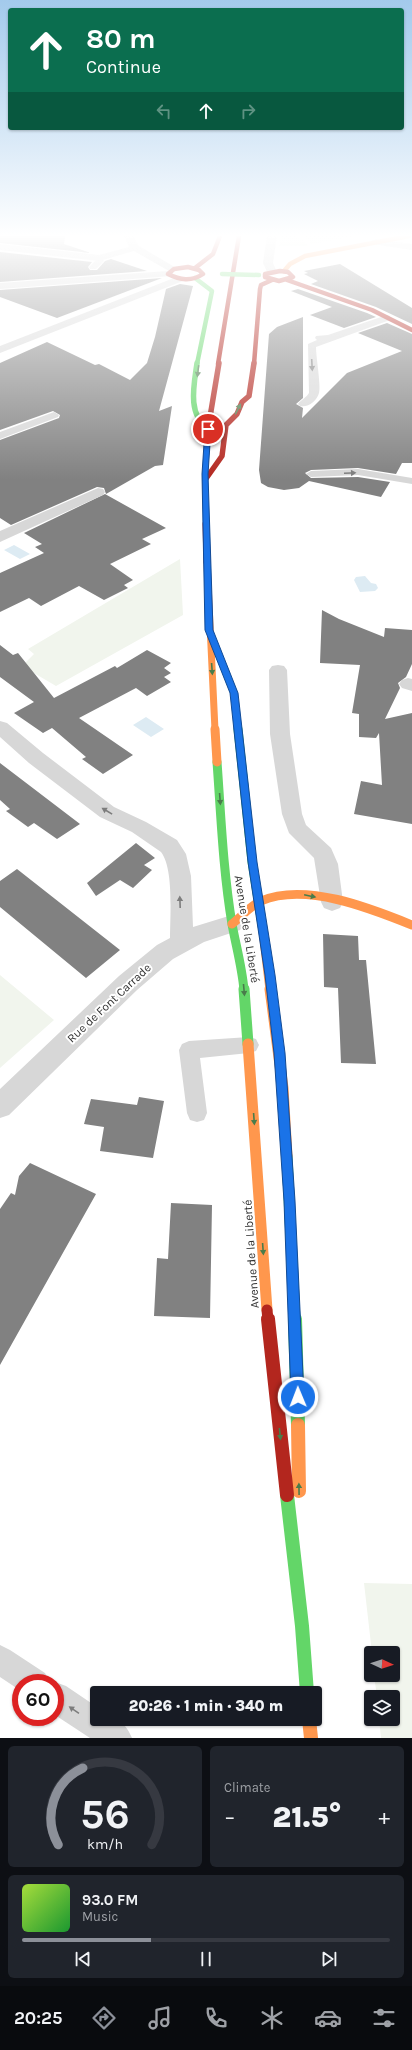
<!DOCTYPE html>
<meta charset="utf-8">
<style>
body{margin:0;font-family:Karla,sans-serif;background:#20242c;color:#f1f3f6;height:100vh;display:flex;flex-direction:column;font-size:15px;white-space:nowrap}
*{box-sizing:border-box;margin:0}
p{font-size:13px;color:#9ea1a6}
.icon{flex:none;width:22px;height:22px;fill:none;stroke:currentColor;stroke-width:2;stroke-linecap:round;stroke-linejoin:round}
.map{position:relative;height:1738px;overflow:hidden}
.panel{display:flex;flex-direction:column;gap:8px;padding:8px;background:#0d0f14;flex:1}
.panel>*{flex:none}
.hud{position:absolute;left:8px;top:8px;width:396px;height:122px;border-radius:4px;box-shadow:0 1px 3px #0004;background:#0b6e4f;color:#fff;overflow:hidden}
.needle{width:26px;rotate:93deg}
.buttons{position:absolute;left:364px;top:1646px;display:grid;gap:8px}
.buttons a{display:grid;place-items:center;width:36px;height:36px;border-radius:4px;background:#171b24;box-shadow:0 1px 3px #0004;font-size:20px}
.speed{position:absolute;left:12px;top:1674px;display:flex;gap:8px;font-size:20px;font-weight:700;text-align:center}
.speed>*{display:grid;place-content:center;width:52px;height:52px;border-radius:50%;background:#171b24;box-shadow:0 1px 3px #0004;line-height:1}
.speed .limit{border:6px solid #d22;background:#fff;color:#111}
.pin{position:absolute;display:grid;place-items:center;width:34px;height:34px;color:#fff;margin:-17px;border:2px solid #fff;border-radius:50%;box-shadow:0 1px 4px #0007}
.me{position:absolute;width:44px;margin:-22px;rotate:359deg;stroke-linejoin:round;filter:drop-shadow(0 0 3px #0008)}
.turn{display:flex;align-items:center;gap:14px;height:84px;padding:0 12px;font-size:18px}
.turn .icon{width:52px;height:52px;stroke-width:2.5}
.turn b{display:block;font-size:28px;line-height:34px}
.lanes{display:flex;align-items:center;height:38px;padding:0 12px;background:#0003;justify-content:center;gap:20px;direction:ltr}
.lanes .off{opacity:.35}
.big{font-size:30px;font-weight:800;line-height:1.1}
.panel .widget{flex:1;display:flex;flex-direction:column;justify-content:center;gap:6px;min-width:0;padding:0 14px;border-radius:6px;background:#20242c}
.panel .dial{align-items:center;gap:0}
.dial svg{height:104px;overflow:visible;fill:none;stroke:#363941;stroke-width:7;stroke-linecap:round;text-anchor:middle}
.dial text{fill:#f1f3f6;stroke:none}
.song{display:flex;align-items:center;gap:12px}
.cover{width:48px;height:48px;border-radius:6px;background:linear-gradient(135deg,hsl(80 70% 55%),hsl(130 70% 35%))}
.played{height:4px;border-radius:2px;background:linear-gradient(90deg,#8c9099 35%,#363941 35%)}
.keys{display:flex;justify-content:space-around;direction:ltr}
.heat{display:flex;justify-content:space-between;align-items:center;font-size:22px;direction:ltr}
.panel .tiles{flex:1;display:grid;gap:8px;grid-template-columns:1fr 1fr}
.widget:last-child{grid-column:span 2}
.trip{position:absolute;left:90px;top:1686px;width:232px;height:40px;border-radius:4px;background:#171b24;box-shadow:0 1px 3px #0004;font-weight:800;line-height:40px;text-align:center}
.menu{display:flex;height:64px;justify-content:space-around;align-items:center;background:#090b0e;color:#9ea1a6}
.menu .icon{width:28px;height:28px}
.menu .selected{color:#8c9099}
.menu b{font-size:18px;color:#f1f3f6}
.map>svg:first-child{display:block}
.green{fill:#f1f5ed}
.water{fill:#ddebf3}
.building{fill:#818181}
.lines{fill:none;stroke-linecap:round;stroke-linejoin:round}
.lane{fill:#d7d7d7;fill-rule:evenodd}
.street{fill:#d7d7d7;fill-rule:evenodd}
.fast-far5{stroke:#63d668;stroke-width:4.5}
.fast-far4{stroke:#63d668;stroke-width:5.5}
.fast-far3{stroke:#63d668;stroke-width:7}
.fast-far2{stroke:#63d668;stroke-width:9}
.fast-far1{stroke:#63d668;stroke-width:11}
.fast{stroke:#63d668;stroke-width:14}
.slow-far4{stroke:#ff974d;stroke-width:4.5}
.slow-far3{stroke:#ff974d;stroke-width:7}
.slow-far2{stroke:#ff974d;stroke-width:9}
.slow-far1{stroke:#ff974d;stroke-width:11}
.slow{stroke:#ff974d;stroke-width:14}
.jam-far4{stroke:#b3261e;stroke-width:4.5}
.jam-far3{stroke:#b3261e;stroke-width:5.5}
.jam-far2{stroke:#b3261e;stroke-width:7}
.jam-far1{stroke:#b3261e;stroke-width:11}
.jam{stroke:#b3261e;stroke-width:14}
.fast-bridge{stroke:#63d668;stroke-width:4.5}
.oneway{fill:#7d7d7d}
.oneway2{fill:#497c4b}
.route{fill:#1a73e8;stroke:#114b97}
.labels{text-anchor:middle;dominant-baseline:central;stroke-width:4;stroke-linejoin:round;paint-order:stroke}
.street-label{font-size:12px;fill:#333;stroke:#fff}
</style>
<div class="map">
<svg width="412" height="1738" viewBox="0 0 412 1738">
<rect width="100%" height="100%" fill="#fff"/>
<path class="green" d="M 281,236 L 297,236 L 308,246 L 279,246 Z
M 302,236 L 355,236 L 311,244 Z
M 180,559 L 183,615 L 56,686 L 22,666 L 34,654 L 28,649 Z
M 0,975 L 54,1020 L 0,1068 Z
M 364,1583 L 412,1584 L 412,1738 L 381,1738 L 379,1719 L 393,1719 L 393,1697 L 377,1697 L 374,1675 L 393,1675 L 393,1653 L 372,1653 Z"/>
<path class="water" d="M 14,545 L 30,554 L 20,559 L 4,550 Z
M 365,576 L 371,583 L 376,584 L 378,588 L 375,591 L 360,592 L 354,580 L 356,577 Z
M 146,717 L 164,729 L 151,737 L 133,725 Z"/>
<path class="building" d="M 0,236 L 65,236 L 64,244 L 91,253 L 0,243 Z
M 0,252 L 92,262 L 88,267 L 90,270 L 97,270 L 105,261 L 111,259 L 147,271 L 0,282 Z
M 340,264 L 412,308 L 412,324 L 376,307 L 311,284 L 318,281 L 304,274 L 308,273 L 304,271 Z
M 162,278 L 57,318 L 0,297 L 0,290 Z
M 180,284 L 193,286 L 159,411 L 172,406 L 163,465 L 155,466 L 106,494 L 104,488 L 97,487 L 11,525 L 0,518 L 0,440 L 59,418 L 60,415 L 53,411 L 0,430 L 0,363 L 47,342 L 95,365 L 99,364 L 130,380 L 147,363 L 155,337 L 166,289 Z
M 298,289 L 367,313 L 376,317 L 344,328 L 310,315 L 332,307 L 291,291 Z
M 303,317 L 303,398 L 296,404 L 303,408 L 302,418 L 347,373 L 402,351 L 358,333 L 387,323 L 412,334 L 412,463 L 402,463 L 396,474 L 358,468 L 311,470 L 305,473 L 311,478 L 358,477 L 390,482 L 381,497 L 309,481 L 299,488 L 284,490 L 268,487 L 261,483 L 259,470 L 269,334 L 277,327 Z
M 105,494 L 166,528 L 142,539 L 151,544 L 110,564 L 133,580 L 124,585 L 128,588 L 104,600 L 79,586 L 41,606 L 29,598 L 0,612 L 0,573 L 44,553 L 35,547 L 42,544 L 24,533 Z
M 322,610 L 339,619 L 384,637 L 385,628 L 412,630 L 412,664 L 406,677 L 398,683 L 400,688 L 385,719 L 412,713 L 412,824 L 354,814 L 361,781 L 382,785 L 379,733 L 376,738 L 359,737 L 359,714 L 352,713 L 360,665 L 320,663 Z
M 0,645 L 13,655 L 18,653 L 54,698 L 115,666 L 117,668 L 147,650 L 171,663 L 164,668 L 171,673 L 164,677 L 171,682 L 147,696 L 136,688 L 79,718 L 133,755 L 103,774 L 82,759 L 86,757 L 52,728 L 43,733 L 14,713 L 34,702 L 0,677 Z
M 0,763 L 80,824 L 57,839 L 34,823 L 28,827 L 6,811 L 10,809 L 0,800 Z
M 136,843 L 155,858 L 144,865 L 152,870 L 133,888 L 120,880 L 96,896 L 87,883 Z
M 17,869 L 120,950 L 86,978 L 0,907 L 0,881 Z
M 323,934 L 358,936 L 359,960 L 366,960 L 376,1064 L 341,1063 L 338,988 L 324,987 Z
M 139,1097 L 164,1101 L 153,1158 L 100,1151 L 104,1127 L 84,1124 L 91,1099 L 137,1105 Z
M 30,1163 L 96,1194 L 0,1365 L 0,1209 L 11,1193 L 15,1195 L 19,1176 Z
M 171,1203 L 212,1205 L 210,1318 L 154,1316 L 157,1258 L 168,1259 Z"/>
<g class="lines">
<path class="lane" d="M 96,256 L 102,256 L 104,261 L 96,269 L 90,269 L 89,267 L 96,260 Z
M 387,315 L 390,316 L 390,320 L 316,347 C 316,358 321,384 319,393 C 317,401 308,408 300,406 L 298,404 C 301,400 306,398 309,393 L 308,344 L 317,340 L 315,338 L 316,336 L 328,335 Z
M 54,412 L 59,415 L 58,417 L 0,439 L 0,432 Z
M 358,469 L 412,478 L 412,484 L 358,475 L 311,477 L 306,474 L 311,471 Z
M 249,1037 L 256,1039 L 259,1045 L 256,1051 L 249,1053 L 200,1058 L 207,1113 L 204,1120 L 197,1122 L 190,1120 L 187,1113 L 179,1050 L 182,1044 L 189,1041 Z
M 0,1645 L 10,1650 L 45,1673 L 50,1683 L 21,1683 L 21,1691 L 0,1677 Z
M 55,1682 L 66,1686 L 97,1707 L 97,1719 C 116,1719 124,1719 132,1738 L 90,1738 L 55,1715 L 55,1683 L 53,1683 Z"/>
<path class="street" d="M 124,236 L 133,236 L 139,246 L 178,269 L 173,272 L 169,271 L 134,251 L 99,261 L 0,250 L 0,244 L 99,255 L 129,247 Z
M 267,236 L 277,236 L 273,263 L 277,272 L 272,275 L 268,274 L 263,263 Z
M 375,239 L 412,244 L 412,250 L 372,244 L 370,242 Z
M 168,271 L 173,274 L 172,276 L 0,289 L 0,283 Z
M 179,276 L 184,279 L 183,281 L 0,353 L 0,346 Z
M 98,488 L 103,489 L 105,492 L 103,495 L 0,542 L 0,531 Z
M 278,665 L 284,666 L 287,670 L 290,734 L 302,814 L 306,825 L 331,848 L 338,864 L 343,902 L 340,908 L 332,911 L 324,908 L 321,902 L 314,858 L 289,833 L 282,814 L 270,734 L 269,670 L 272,666 Z
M 408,678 L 412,679 L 412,691 L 402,688 L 399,684 L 402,680 Z
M 0,721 L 7,723 L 43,753 L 114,807 L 146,822 L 177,840 L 186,854 L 191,876 L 193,927 L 232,915 L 240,918 L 244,924 L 240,930 L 204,942 L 173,959 L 137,990 L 9,1115 L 0,1118 L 0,1089 L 119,976 L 157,945 L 170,938 C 170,916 174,869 161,852 L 132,832 L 100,817 L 29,763 L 0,737 Z"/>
<path class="fast-far5" d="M 195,278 L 212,291 L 197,364"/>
<path class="fast-far4" d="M 197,363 C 194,385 187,414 208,429"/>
<path class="fast-far3" d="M 216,648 L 234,693 L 238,730"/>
<path class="fast-far2" d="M 238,729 L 252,862 L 263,931
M 217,762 C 221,816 223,870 232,924 C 236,946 242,967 244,990"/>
<path class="fast-far1" d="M 244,989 L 248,1044
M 287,1156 L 295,1320"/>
<path class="fast" d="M 295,1319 L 298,1425
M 287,1495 L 302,1626 L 307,1693"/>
<path class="slow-far4" d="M 284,271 L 290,264 L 305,256 L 409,236"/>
<path class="slow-far3" d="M 207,562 L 215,730"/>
<path class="slow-far2" d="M 215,729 L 217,762
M 232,924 C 241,917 250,906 261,901 C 305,882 370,908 412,925
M 263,931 L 270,990"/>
<path class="slow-far1" d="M 270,989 L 283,1088 L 287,1156
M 248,1044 L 267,1310"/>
<path class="slow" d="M 298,1425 L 299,1491
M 309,1719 L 311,1738"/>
<path class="jam-far4" d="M 188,267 L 199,270 L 203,274 C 191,282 180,280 168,274 L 174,269 Z
M 195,268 L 213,254 L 220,236
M 280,271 L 288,272 L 293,277 L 279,281 L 265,277 L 265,274 Z
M 287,280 L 372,310 L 412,330
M 218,364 L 239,236
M 254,364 L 260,289 L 261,285 L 272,280"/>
<path class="jam-far3" d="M 205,480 L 222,456 L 226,425 L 237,414 L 242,402 L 249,396 L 254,363
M 206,525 L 205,475 L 208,429 L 219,363"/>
<path class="jam-far2" d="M 206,524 L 207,562"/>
<path class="jam-far1" d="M 267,1310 L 268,1320"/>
<path class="jam" d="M 268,1319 L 287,1495"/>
<path class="fast-bridge" d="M 222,274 L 259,275"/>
</g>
<defs><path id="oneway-solid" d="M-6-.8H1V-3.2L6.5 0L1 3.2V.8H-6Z"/></defs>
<g class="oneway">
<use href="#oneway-solid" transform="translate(312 365) rotate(87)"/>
<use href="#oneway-solid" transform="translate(350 473) rotate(-2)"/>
<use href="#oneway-solid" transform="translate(107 811) rotate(-149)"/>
<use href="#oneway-solid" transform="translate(180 902) rotate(-92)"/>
<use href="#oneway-solid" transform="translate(74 1710) rotate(-146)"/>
</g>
<g class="oneway2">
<use href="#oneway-solid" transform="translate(198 371) rotate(97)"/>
<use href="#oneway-solid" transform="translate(238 409) rotate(-62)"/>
<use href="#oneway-solid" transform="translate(212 669) rotate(86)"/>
<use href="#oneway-solid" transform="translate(220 799) rotate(86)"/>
<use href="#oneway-solid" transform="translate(310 896) rotate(12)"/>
<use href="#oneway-solid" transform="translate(244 990) rotate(85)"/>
<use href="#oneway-solid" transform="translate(254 1119) rotate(86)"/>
<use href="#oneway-solid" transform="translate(263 1249) rotate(86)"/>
<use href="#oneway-solid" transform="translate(280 1434) rotate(84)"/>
<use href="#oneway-solid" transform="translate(299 1489) rotate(-91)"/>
</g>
<linearGradient id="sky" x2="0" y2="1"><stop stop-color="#a3caec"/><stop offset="0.49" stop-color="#fff"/><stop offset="1" stop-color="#fff" stop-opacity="0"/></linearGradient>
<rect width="412" height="480" fill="url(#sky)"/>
<path class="route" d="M 208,427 L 211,429 L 208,474 L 213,630 L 238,693 L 257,862 L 275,975 L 285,1053 L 295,1201 L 304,1397 L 302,1401 L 298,1403 L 293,1401 L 291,1397 L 284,1201 L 274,1053 L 265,975 L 248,862 L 230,693 L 205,630 L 202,474 L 205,429 Z"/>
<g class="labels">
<g class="street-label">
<text transform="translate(247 929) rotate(81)">Avenue de la Liberté</text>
<text transform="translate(109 1003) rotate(-43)">Rue de Font Carrade</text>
<text transform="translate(251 1254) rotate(-94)">Avenue de la Liberté</text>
</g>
</g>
</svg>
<div class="buttons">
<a><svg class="needle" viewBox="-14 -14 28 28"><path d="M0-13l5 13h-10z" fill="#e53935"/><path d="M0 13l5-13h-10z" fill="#9ea1a6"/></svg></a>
<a><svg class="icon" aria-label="layers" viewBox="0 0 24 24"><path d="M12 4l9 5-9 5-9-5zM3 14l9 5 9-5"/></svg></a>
</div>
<div class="speed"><div class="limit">60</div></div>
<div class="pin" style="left:208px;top:429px;background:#d93025"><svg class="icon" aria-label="arrive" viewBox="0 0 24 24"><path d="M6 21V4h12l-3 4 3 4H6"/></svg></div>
<svg class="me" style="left:298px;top:1397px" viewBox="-20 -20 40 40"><circle r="17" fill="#1a73e8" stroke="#fff" stroke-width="3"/><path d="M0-11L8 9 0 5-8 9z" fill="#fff"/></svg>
<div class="trip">20:26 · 1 min · 340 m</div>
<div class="hud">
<div class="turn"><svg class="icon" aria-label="ahead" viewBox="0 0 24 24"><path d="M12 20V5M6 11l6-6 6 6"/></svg><div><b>80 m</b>Continue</div></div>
<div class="lanes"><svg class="icon off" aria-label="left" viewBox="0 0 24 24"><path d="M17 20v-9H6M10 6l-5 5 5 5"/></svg><svg class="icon" aria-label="ahead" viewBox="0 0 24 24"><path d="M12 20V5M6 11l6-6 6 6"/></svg><svg class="icon off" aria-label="right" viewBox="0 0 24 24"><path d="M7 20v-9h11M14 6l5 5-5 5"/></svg></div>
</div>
</div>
<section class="panel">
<div class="tiles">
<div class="widget dial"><svg viewBox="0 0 100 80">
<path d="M14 69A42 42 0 1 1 86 69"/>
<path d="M14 69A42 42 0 0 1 33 10" stroke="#8c9099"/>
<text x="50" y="56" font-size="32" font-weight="700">56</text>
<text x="50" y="72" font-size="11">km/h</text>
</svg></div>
<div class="widget"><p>Climate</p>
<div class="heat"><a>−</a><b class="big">21.5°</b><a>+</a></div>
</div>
<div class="widget">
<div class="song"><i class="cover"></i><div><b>93.0 FM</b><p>Music</p></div></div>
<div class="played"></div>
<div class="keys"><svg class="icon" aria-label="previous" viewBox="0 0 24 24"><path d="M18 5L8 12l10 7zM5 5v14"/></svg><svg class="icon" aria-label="pause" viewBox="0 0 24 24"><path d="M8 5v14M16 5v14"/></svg><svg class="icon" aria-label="next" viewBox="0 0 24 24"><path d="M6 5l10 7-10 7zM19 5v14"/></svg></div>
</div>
</div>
</section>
<nav class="menu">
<b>20:25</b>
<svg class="icon selected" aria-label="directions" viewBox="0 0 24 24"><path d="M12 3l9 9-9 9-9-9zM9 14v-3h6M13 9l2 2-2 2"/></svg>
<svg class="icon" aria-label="music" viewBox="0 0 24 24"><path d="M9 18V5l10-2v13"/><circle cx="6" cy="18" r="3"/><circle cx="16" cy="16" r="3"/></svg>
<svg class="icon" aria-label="phone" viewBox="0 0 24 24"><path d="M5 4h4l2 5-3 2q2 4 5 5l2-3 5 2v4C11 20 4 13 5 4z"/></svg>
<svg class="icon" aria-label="climate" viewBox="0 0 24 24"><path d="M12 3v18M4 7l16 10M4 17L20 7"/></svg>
<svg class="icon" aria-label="car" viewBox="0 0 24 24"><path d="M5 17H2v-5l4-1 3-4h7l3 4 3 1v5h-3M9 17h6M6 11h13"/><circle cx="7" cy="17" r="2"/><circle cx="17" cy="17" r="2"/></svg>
<svg class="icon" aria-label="filters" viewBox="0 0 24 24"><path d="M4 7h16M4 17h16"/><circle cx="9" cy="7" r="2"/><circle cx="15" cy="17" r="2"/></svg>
</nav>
